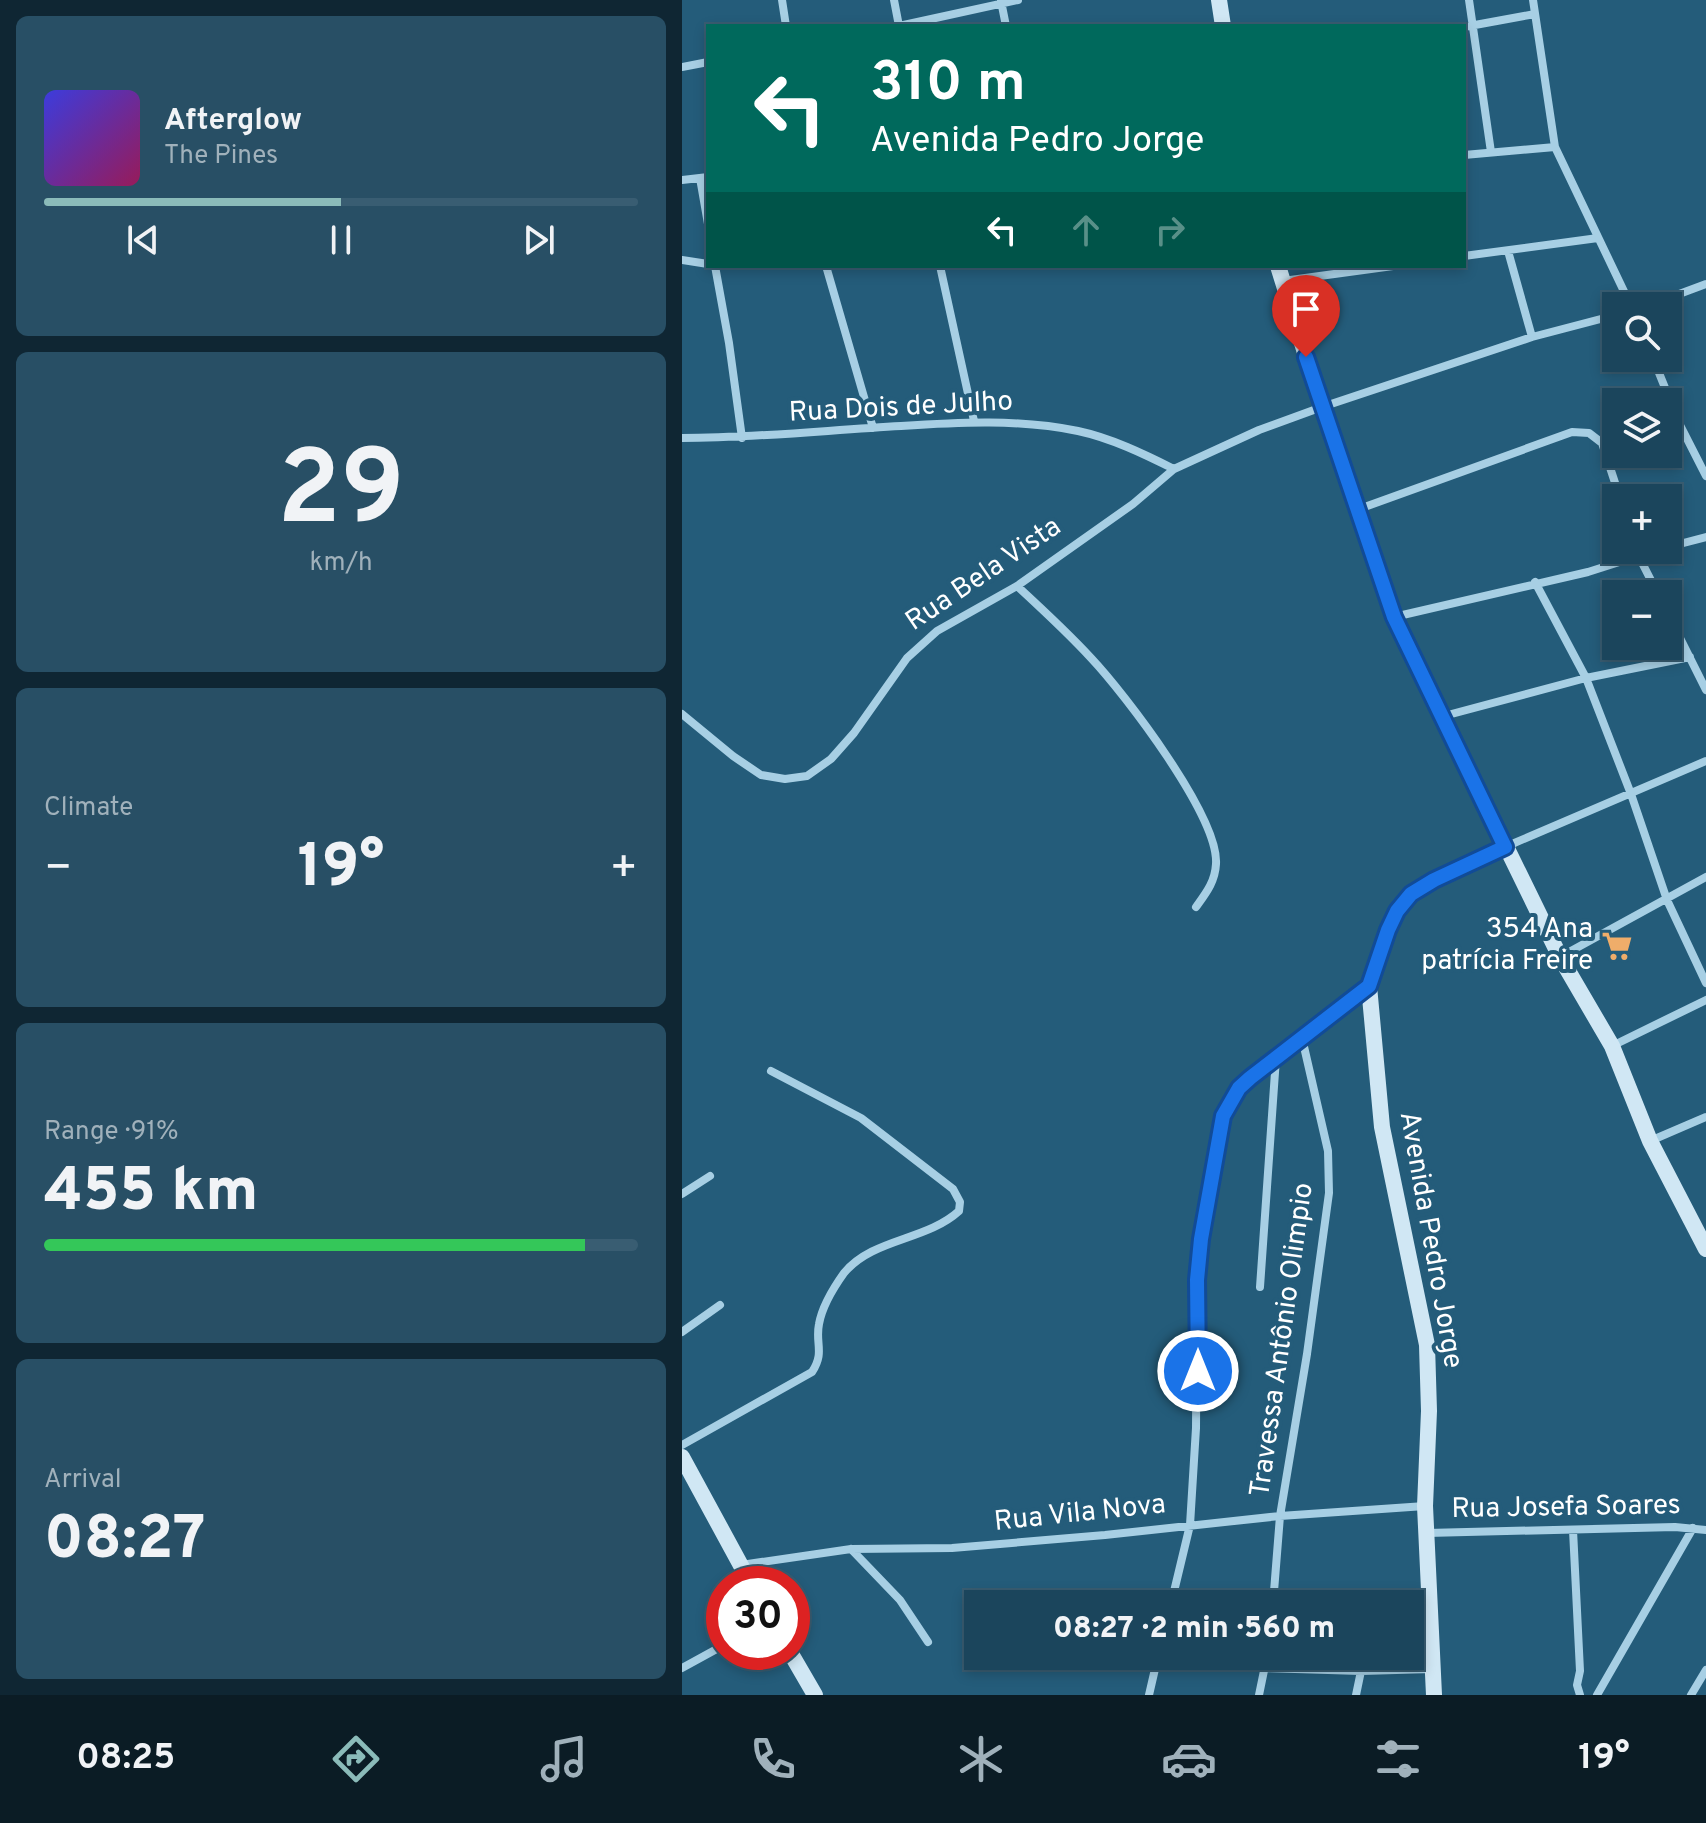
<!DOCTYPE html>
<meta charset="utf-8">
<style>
body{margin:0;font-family:Overpass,sans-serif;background:#284f65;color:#f1f3f6;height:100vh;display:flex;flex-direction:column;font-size:30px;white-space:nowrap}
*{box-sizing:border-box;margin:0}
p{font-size:26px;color:#a0b1bb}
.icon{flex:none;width:44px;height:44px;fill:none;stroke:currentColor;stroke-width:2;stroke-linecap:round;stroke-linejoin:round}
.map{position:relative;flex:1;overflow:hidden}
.panel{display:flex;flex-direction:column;gap:16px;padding:16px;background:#0f2633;width:682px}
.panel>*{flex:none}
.hud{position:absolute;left:24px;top:24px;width:760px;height:244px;border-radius:0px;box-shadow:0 4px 12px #0003,0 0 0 2px #395d72;background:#00695c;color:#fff;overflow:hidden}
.buttons{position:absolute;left:920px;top:292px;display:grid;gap:16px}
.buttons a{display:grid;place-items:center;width:80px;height:80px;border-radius:0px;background:#1b455c;box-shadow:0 4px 12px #0003,0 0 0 2px #395d72;font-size:40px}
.speed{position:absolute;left:24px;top:1566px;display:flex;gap:16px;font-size:40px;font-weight:700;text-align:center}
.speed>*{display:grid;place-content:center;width:104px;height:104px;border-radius:50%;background:#1b455c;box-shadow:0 4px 12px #0003,0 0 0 2px #395d72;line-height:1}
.speed .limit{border:12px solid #d22;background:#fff;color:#111}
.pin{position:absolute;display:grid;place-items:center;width:68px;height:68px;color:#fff;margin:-82px -34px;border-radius:50% 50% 50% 0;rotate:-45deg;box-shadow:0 0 8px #0007}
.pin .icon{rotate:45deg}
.me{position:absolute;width:88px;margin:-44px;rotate:0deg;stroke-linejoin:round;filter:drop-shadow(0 0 6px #0008)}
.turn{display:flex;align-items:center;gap:28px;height:168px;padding:0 32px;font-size:36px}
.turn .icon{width:104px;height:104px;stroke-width:2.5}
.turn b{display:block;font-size:56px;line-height:68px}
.lanes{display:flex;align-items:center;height:76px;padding:0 32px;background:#0003;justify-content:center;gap:40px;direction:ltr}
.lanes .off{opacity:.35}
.big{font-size:60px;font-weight:800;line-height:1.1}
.panel .card{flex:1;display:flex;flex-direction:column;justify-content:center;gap:12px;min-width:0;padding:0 28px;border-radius:12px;background:#284f65}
.panel .dial{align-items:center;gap:0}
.dial b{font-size:104px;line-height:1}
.song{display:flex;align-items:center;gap:24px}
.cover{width:96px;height:96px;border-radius:12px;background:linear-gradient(135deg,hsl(240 70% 55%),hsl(330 70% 35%))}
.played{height:8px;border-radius:4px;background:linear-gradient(90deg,#8bbbb9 50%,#395d72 50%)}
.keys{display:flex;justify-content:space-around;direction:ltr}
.heat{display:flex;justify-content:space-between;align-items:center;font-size:44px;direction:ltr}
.charge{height:12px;border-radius:6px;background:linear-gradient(90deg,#34c759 91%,#395d72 0)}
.trip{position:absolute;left:282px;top:1590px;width:460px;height:80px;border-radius:0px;background:#1b455c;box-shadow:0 4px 12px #0003,0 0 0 2px #395d72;font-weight:800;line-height:80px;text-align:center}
.dock{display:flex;height:128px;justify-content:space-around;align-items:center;background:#0b1c25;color:#a0b1bb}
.dock .icon{width:56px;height:56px}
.dock .on{color:#8bbbb9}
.dock b{font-size:36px;color:#f1f3f6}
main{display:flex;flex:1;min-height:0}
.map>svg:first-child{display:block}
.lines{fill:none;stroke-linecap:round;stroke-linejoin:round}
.street{stroke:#a7cfe4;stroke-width:8}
.secondary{stroke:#d0e7f4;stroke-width:16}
.route-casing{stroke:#114b97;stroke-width:20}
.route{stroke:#1a73e8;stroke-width:14}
.labels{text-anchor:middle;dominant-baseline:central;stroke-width:8;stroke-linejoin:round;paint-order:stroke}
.street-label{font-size:28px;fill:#fff;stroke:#245c7a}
.poi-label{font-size:28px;fill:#fff;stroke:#245c7a;text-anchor:end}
</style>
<main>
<section class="panel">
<div class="card">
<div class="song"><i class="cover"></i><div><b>Afterglow</b><p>The Pines</p></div></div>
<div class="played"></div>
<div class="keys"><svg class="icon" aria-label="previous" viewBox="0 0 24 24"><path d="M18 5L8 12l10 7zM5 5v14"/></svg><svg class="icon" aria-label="pause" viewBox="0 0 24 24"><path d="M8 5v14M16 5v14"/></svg><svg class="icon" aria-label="next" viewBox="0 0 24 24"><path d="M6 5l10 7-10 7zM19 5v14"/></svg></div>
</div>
<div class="card dial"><b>29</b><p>km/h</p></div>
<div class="card"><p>Climate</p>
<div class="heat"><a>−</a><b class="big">19°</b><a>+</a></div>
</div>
<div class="card"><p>Range · 91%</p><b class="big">455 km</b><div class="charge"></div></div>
<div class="card"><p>Arrival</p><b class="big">08:27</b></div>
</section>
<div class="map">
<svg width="1024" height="1695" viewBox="0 0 1024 1695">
<rect width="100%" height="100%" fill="#245c7a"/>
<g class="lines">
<path class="street" d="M 100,0 L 104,26
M 212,0 L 217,26
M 787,0 L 809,152
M 851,0 L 873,147 L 949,306
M 319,1 L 324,26
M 217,26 L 336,0
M 782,27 L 853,14
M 0,67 L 26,62
M 782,155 L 873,147
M 18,178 L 26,224
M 0,180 L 26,177
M 826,251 L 850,337
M 782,256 L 916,238
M 0,260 L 26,264
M 33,266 L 47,343 L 60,438
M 144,266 L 191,428
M 258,266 L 292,421
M 601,281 L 711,266
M 965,306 L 1024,284
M 971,358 L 998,425 L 1024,476
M 0,438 C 73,438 146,430 219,426 C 278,422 337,419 396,431 C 429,438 462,454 492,469
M 677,509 L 890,432 L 907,433 L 920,443 L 938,498
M 986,547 L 1024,537
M 954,551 L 976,594
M 853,582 L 904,678 L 949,794 L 985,900 L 1024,983
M 335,586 C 360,609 386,633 409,658 C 443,694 537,817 534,864 C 533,882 524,893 514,907
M 986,614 L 1024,690
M 712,617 L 906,572 L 975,550
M 0,714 L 51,756 L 79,775 L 103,779 L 125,776 L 149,759 L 172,733 L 225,658 L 255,631 L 335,586 L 451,504 L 492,469 L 577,430 L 640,407 L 850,337 L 934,315
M 762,716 L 904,678 L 1008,657
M 823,847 L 1024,761
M 878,957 L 1024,877
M 930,1046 L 1024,1000
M 968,1141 L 1024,1117
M 0,1194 L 28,1176
M 578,1287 L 594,1058
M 0,1332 L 38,1305
M 0,1445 L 130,1372 C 143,1352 133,1344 137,1324 C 140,1307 152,1287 162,1273 C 191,1238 244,1241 277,1211 L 278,1202 L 271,1189 L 179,1118 L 89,1071
M 891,1530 L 898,1671 L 895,1685 L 898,1695
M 745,1533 L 993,1527 L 1024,1530
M 169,1549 L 218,1600 L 246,1642
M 59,1565 L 169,1549 L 270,1548 L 423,1535 L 598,1516 L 743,1506
M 489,1604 L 508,1525 L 514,1428 L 515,1280 L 519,1239 L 541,1116 L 557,1088 L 568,1078 L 686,987
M 591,1604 L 598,1516 L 625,1354 L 647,1193 L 646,1151 L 620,1038
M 0,1668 L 42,1645
M 583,1668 L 679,1671 L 750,1669
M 467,1695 L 476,1656
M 577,1695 L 585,1656
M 674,1695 L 679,1671
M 915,1695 L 1011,1528
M 1009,1695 L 1024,1670"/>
<path class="secondary" d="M 537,0 L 541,26
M 596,266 L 640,407 L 712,617 L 878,957 L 930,1046 L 968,1141 L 1024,1249
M 0,1457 L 69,1584
M 108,1652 L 133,1695
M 752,1695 L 743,1506 L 747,1411 L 745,1345 L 700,1127 L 687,986 L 706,930 L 715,911 L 729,894 L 752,880 L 823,847"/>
</g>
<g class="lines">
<g class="route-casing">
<path id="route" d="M 516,1371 L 515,1280 L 519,1239 L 541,1116 L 557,1088 L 568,1078 L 687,986 L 706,930 L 715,911 L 729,894 L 752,880 L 823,847 L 712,617 L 624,357"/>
</g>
<use href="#route" class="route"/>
</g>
<defs>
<g id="supermarket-bare" transform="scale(2.4)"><path d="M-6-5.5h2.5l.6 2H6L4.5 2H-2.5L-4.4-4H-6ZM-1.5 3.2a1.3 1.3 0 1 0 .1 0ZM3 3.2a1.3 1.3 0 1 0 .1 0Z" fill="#efad6a" stroke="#245c7a" stroke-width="2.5" paint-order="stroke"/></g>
</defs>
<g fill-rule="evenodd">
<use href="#supermarket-bare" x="935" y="946"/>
</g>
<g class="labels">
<g class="street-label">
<text transform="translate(219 408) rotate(-3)">Rua Dois de Julho</text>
<text transform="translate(302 575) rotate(-34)">Rua Bela Vista</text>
<text transform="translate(748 1240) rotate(80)">Avenida Pedro Jorge</text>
<text transform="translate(601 1340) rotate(-82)">Travessa Antônio Olimpio</text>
<text transform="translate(884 1508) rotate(-1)">Rua Josefa Soares</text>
<text transform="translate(398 1514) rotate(-6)">Rua Vila Nova</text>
</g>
<g class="poi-label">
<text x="911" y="930">354 Ana<tspan x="911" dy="32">patrícia Freire</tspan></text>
</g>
</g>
</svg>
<div class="buttons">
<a><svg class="icon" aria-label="search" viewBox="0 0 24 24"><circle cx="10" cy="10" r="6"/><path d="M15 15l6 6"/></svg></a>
<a><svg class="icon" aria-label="layers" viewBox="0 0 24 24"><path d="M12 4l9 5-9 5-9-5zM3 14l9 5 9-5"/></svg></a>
<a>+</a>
<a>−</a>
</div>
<div class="speed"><div class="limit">30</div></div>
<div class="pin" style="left:624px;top:357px;background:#d93025"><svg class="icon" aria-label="arrive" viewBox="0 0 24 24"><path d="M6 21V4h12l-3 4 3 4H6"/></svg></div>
<svg class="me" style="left:516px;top:1371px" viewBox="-20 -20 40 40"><circle r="17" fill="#1a73e8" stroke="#fff" stroke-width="3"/><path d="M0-11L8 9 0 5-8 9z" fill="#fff"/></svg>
<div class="trip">08:27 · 2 min · 560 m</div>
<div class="hud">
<div class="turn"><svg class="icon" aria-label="left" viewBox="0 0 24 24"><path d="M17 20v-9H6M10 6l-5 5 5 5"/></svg><div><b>310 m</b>Avenida Pedro Jorge</div></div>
<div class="lanes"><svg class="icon" aria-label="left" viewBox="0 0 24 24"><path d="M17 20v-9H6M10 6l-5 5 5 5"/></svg><svg class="icon off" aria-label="ahead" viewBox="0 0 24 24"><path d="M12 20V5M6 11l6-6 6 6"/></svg><svg class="icon off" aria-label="right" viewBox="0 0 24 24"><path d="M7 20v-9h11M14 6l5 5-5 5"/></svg></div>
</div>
</div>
</main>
<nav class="dock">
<b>08:25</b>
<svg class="icon on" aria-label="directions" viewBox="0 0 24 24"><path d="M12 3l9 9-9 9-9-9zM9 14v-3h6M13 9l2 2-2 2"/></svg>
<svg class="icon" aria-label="music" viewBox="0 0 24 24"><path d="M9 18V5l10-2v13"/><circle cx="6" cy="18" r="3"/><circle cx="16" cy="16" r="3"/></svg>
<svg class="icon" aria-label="phone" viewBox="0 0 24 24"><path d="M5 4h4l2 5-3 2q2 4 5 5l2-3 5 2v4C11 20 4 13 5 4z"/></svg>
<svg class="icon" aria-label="climate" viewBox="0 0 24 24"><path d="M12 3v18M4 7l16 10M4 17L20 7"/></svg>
<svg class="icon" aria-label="car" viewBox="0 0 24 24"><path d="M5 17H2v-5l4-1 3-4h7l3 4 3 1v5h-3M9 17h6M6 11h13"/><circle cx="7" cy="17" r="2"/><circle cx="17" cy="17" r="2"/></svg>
<svg class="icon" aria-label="filters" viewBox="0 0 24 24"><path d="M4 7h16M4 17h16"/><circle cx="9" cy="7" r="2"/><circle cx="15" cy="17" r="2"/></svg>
<b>19°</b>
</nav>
